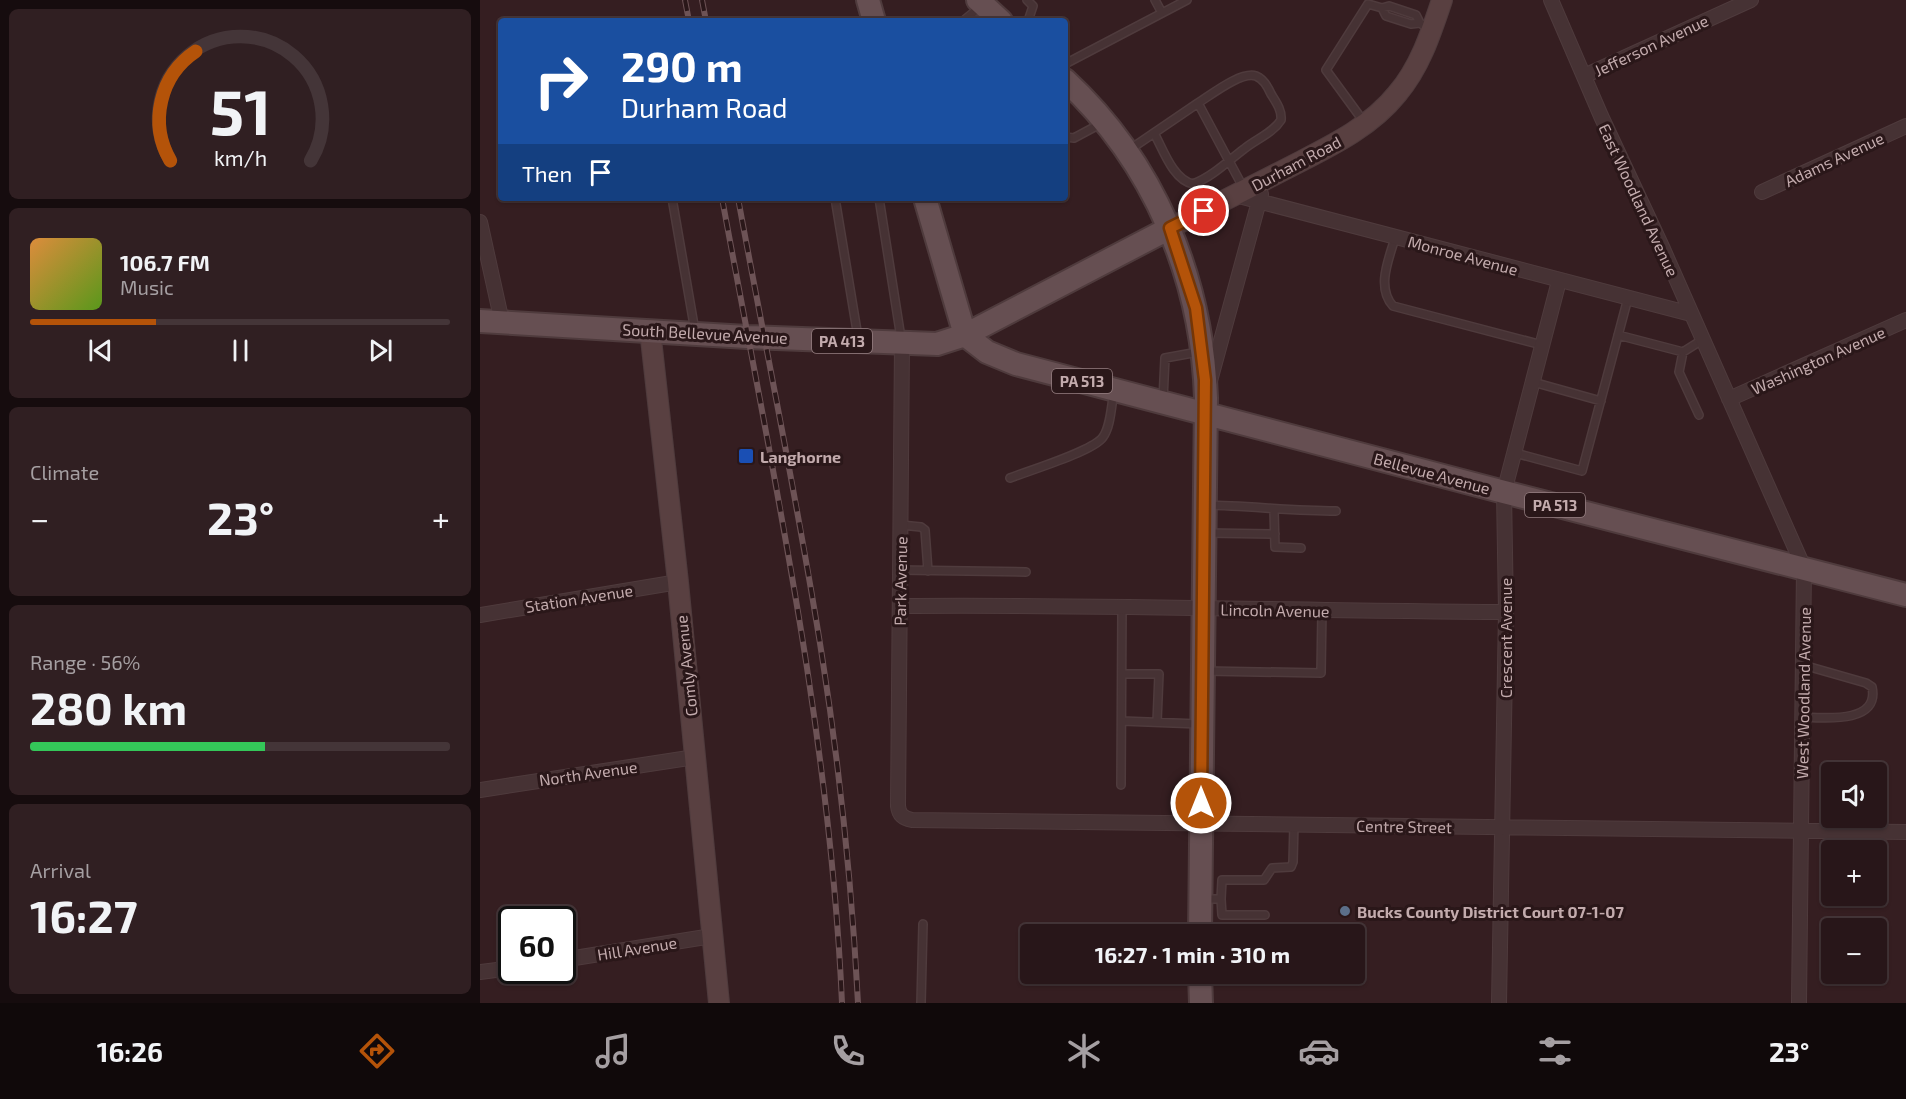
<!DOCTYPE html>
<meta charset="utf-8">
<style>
body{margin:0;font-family:"Exo 2",sans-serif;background:#301f22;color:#f1f3f6;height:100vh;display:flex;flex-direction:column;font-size:22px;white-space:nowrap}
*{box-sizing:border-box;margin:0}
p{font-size:20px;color:#a59fa2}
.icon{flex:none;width:33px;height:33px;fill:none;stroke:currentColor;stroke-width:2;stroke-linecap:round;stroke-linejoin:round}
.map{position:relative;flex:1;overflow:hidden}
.side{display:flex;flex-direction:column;gap:9px;padding:9px;background:#160c0e;width:480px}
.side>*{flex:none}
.guide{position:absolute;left:18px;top:18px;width:570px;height:183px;border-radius:6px;box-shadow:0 2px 4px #0004,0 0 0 2px #443538;background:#1a4fa0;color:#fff;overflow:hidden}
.tools{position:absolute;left:1341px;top:762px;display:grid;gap:12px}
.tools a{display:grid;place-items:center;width:66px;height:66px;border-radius:6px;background:#281619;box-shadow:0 2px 4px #0004,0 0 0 2px #443538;font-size:30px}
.speed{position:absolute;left:18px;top:906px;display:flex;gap:12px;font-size:30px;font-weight:700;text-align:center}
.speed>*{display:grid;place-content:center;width:78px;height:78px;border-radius:50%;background:#281619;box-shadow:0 2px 4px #0004,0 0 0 2px #443538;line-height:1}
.speed .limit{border:3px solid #111;border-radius:9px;background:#fff;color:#111}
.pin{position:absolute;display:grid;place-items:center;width:51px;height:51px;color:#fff;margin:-26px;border:3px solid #fff;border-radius:50%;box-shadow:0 2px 6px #0007}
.me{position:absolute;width:66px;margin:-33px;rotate:0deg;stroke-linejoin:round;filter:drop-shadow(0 0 4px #0008)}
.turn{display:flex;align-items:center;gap:21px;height:126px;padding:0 24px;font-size:27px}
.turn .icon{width:78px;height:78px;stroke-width:2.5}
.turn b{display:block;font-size:42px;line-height:51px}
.then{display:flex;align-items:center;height:57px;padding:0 24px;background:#0003;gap:12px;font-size:22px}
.big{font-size:45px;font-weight:700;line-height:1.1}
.side .card{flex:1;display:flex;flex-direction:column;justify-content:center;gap:9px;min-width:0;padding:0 21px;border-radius:9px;background:#301f22}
.side .dial{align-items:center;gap:0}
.dial svg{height:156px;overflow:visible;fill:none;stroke:#443538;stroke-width:7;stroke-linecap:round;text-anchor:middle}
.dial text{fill:#f1f3f6;stroke:none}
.song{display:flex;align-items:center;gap:18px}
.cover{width:72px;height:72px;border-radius:9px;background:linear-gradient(135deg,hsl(30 70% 55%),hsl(90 70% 35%))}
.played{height:6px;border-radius:3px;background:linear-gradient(90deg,#b45309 30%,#443538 30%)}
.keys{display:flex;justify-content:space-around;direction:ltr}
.heat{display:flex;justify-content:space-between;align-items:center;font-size:33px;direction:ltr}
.charge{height:9px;border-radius:4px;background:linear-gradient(90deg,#34c759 56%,#443538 0)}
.trip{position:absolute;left:540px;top:924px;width:345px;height:60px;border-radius:6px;background:#281619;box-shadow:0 2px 4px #0004,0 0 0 2px #443538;font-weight:700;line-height:60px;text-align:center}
.tabs{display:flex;height:96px;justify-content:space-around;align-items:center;background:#10090a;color:#a59fa2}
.tabs .icon{width:42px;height:42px}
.tabs .selected{color:#b45309}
.tabs b{font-size:27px;color:#f1f3f6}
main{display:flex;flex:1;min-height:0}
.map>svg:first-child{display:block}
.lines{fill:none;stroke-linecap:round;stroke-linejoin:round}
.lane-casing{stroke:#4f3b3d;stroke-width:10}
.street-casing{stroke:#4f3b3d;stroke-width:16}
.secondary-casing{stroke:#4f3b3d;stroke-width:22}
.primary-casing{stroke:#4f3b3d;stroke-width:26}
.lane{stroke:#463234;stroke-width:7}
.street{stroke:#463234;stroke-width:14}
.secondary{stroke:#594041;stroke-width:20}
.primary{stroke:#664f52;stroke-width:22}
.rail-casing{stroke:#6d5356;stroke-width:6}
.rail{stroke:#2a1719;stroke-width:4;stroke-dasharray:11;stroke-linecap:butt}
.route-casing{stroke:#753606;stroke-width:15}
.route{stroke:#b45309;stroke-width:10}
.transit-dot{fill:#1a4fb4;stroke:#2a1719;stroke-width:2}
.service-dot{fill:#5c6f8a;stroke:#2a1719;stroke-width:2}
.labels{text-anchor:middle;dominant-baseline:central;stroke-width:6;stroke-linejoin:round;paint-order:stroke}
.shield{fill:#2a1719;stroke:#957f81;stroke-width:1.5}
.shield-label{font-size:15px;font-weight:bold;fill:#c3abad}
.street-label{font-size:16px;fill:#c3abad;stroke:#2a1719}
.poi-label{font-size:16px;font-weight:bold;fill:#c3abad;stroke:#2a1719;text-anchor:start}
</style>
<main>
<section class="side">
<div class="card dial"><svg viewBox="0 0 100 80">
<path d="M14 69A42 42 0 1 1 86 69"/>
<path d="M14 69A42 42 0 0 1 27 13" stroke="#b45309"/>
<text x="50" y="56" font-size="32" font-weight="700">51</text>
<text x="50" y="72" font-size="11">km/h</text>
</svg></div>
<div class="card">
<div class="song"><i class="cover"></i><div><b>106.7 FM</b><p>Music</p></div></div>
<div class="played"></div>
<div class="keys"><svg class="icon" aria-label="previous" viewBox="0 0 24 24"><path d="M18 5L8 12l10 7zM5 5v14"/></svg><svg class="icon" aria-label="pause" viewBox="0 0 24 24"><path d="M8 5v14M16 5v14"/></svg><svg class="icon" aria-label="next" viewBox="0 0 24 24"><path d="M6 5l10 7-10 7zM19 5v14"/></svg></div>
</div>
<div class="card"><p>Climate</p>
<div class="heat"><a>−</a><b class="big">23°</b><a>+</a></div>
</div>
<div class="card"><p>Range · 56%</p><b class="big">280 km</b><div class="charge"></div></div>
<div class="card"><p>Arrival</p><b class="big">16:27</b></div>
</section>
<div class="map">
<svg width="1426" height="1003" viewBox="0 0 1426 1003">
<rect width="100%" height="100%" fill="#351e21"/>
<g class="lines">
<g class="lane-casing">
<path id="lane" d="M 547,0 L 553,6 L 548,21
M 675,0 L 682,13
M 902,8 L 909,6 L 936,15 L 940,23 L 943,25
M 483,21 L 500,7
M 585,64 L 707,0
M 884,122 L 846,70 L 888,4 L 902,8 L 906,16 L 931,24 L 940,23
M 674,133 C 683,149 693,180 713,184 C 732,177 748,161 764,149 C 776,139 793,133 801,120 C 802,110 796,102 791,94 C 788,87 784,79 776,76 C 761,71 731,95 718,103
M 585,137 L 594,138 L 622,123
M 649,150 L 718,103 L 764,189
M 192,198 L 215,331
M 355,198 L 378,337
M 399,198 L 421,338
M 915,238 C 909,259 896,287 913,306 L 1062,345
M 1138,335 L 1203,352
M 1053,382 L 1121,401
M 683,400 L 685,358 L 718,352
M 1219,415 L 1199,372 L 1203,352 L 1222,340
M 1035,453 L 1102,471 L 1148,298
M 530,478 C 548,471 614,451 623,437 C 631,426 631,406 634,392
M 727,505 C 771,506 813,511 856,511
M 794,510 L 795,547 L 821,548
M 421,525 L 441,527 L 445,530 L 448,571
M 727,533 L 795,534
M 420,570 L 546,572
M 726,671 L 841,673 L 842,611
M 642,674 L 679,674 L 677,722
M 1322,717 C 1344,718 1400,724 1392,687 L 1386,683 L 1323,665
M 642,721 L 719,724
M 641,785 L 642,607
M 723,899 L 741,899 L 742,880 L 784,880 L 792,868 L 811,867 L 813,862 L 814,824
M 741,899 L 742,915 L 785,915
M 441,1003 L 443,924"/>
</g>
<g class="street-casing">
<path id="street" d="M 1071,0 L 1121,116 L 1183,249 L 1324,568 L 1319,1003
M 1104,76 L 1271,0
M 1282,192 L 1426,126
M 755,195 L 1211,314
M 0,222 L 22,322
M 422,344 L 418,806 C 419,815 423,818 432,820 L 1426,832
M 730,381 L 781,194
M 1249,399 L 1426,320
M 420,606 C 622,604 824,611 1026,612
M 0,615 L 198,582
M 0,790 L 215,757
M 82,960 L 232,936
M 0,972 L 32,968
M 1019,1003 L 1026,612 L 1024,492 L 1079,281"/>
</g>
<g class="secondary-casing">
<path id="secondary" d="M 690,228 C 728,209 766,189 804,170 C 844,149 888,130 917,94 C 940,67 951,33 962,0
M 170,330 L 198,582 L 239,1003"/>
</g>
<g class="primary-casing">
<path id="primary" d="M 388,0 L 394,21
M 498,0 L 521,21
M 585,80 C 674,162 722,278 726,398 L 720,934
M 445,198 L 485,335
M 0,321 L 267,337 L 457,344 L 485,335 L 690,228
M 485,335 L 507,352 L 536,364 L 1024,492 L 1426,595
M 720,974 L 721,1003"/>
</g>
<use href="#lane" class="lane"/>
<use href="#street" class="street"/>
<use href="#secondary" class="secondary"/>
<use href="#primary" class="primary"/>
<g class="rail-casing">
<path id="rail" d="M 205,0 L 209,21
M 222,0 L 226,21
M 242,198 C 291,465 350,731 362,1003
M 258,198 C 286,351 318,503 342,656 C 360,771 372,887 378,1003"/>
</g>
<use href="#rail" class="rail"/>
</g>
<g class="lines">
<g class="route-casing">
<path id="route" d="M 721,803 L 725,380 L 716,308 L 690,228 L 724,211"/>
</g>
<use href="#route" class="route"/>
</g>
<rect class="transit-dot" x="258" y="448" width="16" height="16" rx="3"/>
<circle class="service-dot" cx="865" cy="911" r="6"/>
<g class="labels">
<g class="shield">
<rect x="332" y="329" width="60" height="24" rx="4.5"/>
<rect x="572" y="369" width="60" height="24" rx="4.5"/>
<rect x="1045" y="493" width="60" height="24" rx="4.5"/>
</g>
<g class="shield-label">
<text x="362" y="341">PA 413</text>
<text x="602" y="381">PA 513</text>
<text x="1075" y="505">PA 513</text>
</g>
<g class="street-label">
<text transform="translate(1171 45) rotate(-25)">Jefferson Avenue</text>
<text transform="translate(1354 159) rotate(-25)">Adams Avenue</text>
<text transform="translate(816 163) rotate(-28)">Durham Road</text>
<text transform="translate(1159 200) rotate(65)">East Woodland Avenue</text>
<text transform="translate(983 255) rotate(15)">Monroe Avenue</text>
<text transform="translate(225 333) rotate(3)">South Bellevue Avenue</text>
<text transform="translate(1338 360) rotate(-24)">Washington Avenue</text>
<text transform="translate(952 473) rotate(15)">Bellevue Avenue</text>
<text transform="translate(420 581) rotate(-89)">Park Avenue</text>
<text transform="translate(99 598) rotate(-9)">Station Avenue</text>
<text transform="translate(795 610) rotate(1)">Lincoln Avenue</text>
<text transform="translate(1025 638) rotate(-90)">Crescent Avenue</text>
<text transform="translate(206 666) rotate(-96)">Comly Avenue</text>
<text transform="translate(1323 693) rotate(-89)">West Woodland Avenue</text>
<text transform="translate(108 773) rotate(-8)">North Avenue</text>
<text transform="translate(924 826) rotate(1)">Centre Street</text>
<text transform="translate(157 948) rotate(-9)">Hill Avenue</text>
</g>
<g class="poi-label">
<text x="280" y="456">Langhorne</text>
<text x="877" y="911">Bucks County District Court 07-1-07</text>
</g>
</g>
</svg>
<div class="tools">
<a><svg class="icon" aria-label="sound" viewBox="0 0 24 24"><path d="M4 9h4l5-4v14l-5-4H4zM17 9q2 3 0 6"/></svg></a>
<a>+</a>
<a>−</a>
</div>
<div class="speed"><div class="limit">60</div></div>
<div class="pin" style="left:724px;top:211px;background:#d93025"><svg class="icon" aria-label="arrive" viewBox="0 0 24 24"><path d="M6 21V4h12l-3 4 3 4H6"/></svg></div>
<svg class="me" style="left:721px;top:803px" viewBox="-20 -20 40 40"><circle r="17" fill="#b45309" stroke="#fff" stroke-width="3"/><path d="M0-11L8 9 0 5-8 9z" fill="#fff"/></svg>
<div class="trip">16:27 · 1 min · 310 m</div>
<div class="guide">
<div class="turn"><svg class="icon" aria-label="right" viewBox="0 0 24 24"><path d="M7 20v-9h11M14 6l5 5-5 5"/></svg><div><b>290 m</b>Durham Road</div></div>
<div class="then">Then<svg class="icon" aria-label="arrive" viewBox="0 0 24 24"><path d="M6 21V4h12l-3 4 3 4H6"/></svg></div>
</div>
</div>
</main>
<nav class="tabs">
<b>16:26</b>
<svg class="icon selected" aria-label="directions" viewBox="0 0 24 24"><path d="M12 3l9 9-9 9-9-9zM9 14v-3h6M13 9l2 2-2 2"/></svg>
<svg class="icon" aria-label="music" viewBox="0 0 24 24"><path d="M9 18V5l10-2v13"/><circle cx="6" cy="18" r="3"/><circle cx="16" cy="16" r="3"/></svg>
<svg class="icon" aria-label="phone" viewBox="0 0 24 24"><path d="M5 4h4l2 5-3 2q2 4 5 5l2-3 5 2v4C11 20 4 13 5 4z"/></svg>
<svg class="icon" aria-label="climate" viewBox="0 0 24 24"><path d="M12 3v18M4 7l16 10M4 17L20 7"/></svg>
<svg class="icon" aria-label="car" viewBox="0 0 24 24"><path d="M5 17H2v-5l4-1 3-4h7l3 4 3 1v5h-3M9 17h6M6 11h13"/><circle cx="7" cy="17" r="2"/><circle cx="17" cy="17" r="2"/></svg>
<svg class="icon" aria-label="filters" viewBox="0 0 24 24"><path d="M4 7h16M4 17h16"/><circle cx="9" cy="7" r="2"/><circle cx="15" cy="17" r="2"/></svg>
<b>23°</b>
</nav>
